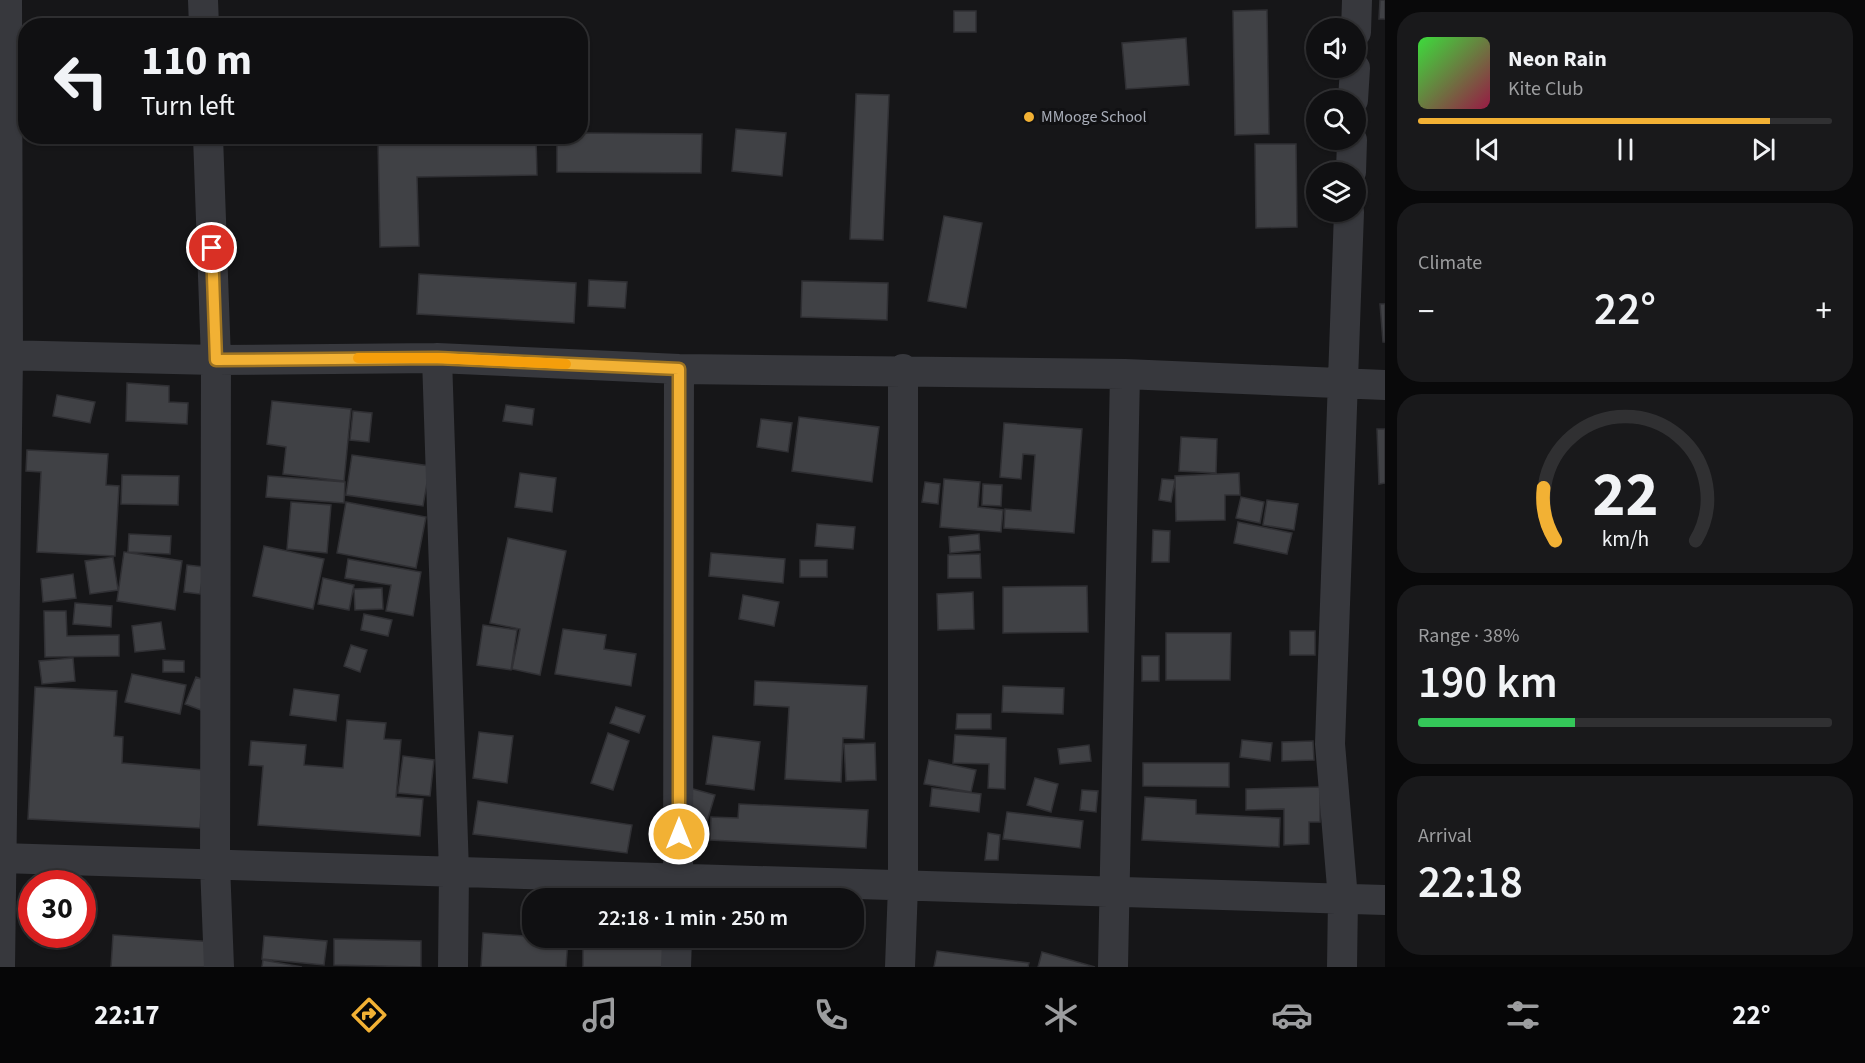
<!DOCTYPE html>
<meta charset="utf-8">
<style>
body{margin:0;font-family:"Source Sans 3",sans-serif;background:#19191b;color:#f1f3f6;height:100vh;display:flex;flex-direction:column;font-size:22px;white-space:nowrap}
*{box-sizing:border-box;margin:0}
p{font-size:20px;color:#9c9d9f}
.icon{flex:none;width:33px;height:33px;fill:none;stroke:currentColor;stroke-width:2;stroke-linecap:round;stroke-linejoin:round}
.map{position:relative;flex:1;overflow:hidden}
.drawer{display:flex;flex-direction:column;gap:12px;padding:12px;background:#09090a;width:480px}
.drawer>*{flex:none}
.guide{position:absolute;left:18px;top:18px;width:570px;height:126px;border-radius:24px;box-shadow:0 2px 4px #0004,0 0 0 2px #303032;background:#101012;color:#f1f3f6;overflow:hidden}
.tools{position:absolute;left:1306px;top:18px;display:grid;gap:12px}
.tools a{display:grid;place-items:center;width:60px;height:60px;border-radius:50%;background:#101012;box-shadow:0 2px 4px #0004,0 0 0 2px #303032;font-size:30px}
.speed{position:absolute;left:18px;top:870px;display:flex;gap:12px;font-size:30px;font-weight:700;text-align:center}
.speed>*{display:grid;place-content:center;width:78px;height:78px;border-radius:50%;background:#101012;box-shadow:0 2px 4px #0004,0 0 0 2px #303032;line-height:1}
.speed .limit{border:9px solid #d22;background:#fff;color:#111}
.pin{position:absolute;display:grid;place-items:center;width:51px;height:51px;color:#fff;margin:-26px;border:3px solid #fff;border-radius:50%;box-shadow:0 2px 6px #0007}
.me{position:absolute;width:66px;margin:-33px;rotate:0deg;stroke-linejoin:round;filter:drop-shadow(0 0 4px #0008)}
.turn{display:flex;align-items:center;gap:21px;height:126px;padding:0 24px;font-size:27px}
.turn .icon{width:78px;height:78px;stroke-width:2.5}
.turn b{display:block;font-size:42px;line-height:51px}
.big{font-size:45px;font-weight:600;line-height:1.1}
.drawer .card{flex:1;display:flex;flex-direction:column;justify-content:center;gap:9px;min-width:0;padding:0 21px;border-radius:24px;background:#19191b}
.drawer .dial{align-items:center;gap:0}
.dial svg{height:156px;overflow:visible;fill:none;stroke:#303032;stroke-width:7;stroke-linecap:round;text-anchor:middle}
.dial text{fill:#f1f3f6;stroke:none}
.song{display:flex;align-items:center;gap:18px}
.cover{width:72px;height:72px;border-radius:9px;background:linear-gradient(135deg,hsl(120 70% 55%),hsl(340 70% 35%))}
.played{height:6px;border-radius:3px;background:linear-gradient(90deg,#f2b134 85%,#303032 85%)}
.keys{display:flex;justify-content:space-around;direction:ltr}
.heat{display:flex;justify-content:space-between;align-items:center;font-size:33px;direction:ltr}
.charge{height:9px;border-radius:4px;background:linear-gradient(90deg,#34c759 38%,#303032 0)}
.trip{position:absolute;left:522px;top:888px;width:342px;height:60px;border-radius:24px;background:#101012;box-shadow:0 2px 4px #0004,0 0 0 2px #303032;font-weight:600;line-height:60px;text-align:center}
.tab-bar{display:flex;height:96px;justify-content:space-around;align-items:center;background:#060607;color:#9c9d9f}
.tab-bar .icon{width:42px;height:42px}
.tab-bar .selected{color:#f2b134}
.tab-bar b{font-size:27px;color:#f1f3f6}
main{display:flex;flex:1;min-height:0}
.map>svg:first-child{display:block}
.building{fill:#404145;stroke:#303034;stroke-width:1.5}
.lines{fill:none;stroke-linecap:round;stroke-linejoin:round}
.minor{stroke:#37383d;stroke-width:30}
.route-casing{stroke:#9d7322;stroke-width:15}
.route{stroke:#f2b134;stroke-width:10}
.slow{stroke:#f59e0b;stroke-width:10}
.poi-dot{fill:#f2b134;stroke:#111113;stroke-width:2}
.labels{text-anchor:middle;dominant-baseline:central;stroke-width:6;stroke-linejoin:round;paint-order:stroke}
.poi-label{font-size:16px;fill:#a8adb8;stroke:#111113;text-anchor:start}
</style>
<main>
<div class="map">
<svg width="1385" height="967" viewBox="0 0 1385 967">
<rect width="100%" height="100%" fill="#161618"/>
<path class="building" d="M 1380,0 L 1385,0 L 1385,19 L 1379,19 Z
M 1267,10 L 1269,134 L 1235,135 L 1233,11 Z
M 954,11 L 976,11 L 976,32 L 954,32 Z
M 1186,38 L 1189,85 L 1126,89 L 1122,43 Z
M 856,94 L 889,95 L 883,240 L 850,239 Z
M 736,129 L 786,133 L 782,176 L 732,171 Z
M 580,133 L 702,134 L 701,173 L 557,172 L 557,136 L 580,136 Z
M 536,137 L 537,175 L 417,177 L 419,246 L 380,247 L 378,140 Z
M 1255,144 L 1296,144 L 1297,227 L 1256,228 Z
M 944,216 L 982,223 L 966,308 L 928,301 Z
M 419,274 L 576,283 L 574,323 L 417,314 Z
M 589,280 L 627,282 L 625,308 L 588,306 Z
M 802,281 L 888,283 L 887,320 L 801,317 Z
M 1380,304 L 1385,304 L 1385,342 L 1383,342 Z
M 127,383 L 169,386 L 169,402 L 188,403 L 187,424 L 126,421 Z
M 57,395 L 95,402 L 90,423 L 53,416 Z
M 272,401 L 351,409 L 344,481 L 283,474 L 286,447 L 267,444 Z
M 506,405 L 534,409 L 532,425 L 503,421 Z
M 353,411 L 372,413 L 369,442 L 350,440 Z
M 799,417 L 879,427 L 872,482 L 792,471 Z
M 761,419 L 792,423 L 788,452 L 757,447 Z
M 1004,423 L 1082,429 L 1074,533 L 1004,528 L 1005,509 L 1031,511 L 1035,455 L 1023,454 L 1021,479 L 1000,477 Z
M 1377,429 L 1385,429 L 1385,483 L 1379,484 Z
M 1181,437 L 1217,439 L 1216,473 L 1179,471 Z
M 27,450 L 108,454 L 106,485 L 119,486 L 115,556 L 37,552 L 41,472 L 26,471 Z
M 352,455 L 430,466 L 423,506 L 346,495 Z
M 520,473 L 556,478 L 552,512 L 515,507 Z
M 1239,473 L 1240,495 L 1225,495 L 1225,520 L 1176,521 L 1175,476 Z
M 122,475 L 179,476 L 178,505 L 121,504 Z
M 268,476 L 345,482 L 344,503 L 266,497 Z
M 944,479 L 980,482 L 978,507 L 1003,510 L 1001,532 L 940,527 Z
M 1162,479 L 1175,480 L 1171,502 L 1159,500 Z
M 925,482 L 940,484 L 938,504 L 922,502 Z
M 983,484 L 1002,485 L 1001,506 L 982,505 Z
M 1241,497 L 1264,502 L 1260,523 L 1236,518 Z
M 1267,500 L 1298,504 L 1294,530 L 1263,525 Z
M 291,502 L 331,505 L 327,553 L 287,549 Z
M 346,502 L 426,517 L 416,568 L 337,553 Z
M 1238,522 L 1292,533 L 1287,554 L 1234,543 Z
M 817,524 L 855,527 L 853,549 L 815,546 Z
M 1153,530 L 1170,531 L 1169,562 L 1152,562 Z
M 129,534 L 171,536 L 170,554 L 128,552 Z
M 979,534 L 980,550 L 950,553 L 949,537 Z
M 508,538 L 566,551 L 540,675 L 512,669 L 520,629 L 490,623 Z
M 264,546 L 324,559 L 313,609 L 253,596 Z
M 124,552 L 182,561 L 175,610 L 117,601 Z
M 711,553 L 785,559 L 783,583 L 709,576 Z
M 980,554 L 981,578 L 948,578 L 948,555 Z
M 113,557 L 118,590 L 90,594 L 85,561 Z
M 348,559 L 421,572 L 413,616 L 386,611 L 391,585 L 345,578 Z
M 800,560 L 827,560 L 827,577 L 800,577 Z
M 187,565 L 204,567 L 200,594 L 184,592 Z
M 73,574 L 76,598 L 43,602 L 41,579 Z
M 323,578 L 354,585 L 349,610 L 318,604 Z
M 1087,586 L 1088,632 L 1003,633 L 1003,587 Z
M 382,588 L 383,609 L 355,610 L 354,589 Z
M 973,592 L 974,629 L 938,630 L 937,594 Z
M 743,595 L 779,602 L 774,626 L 739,619 Z
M 75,603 L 112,606 L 111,627 L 73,624 Z
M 44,611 L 66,611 L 67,636 L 119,635 L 119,656 L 45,657 Z
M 364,614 L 392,620 L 388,636 L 361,630 Z
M 161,622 L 165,649 L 135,652 L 132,626 Z
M 483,625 L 517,630 L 511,670 L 477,665 Z
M 563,629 L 606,635 L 604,649 L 636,654 L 631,686 L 555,674 Z
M 1290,631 L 1315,631 L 1315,655 L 1290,655 Z
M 1166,633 L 1231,633 L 1230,680 L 1166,680 Z
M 351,645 L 367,650 L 360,672 L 344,666 Z
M 1142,656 L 1159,656 L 1159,681 L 1142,681 Z
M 73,658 L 75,681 L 42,684 L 39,661 Z
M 163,660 L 184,661 L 184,672 L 163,672 Z
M 132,674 L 186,685 L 180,714 L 125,702 Z
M 196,677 L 211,683 L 201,710 L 185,704 Z
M 755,681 L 867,686 L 864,739 L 843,738 L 841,782 L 785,779 L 789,707 L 754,705 Z
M 1003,686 L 1064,688 L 1063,714 L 1002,712 Z
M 35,687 L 117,691 L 114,736 L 123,737 L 122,763 L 204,770 L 200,828 L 28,819 Z
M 294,689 L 339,695 L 336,721 L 290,715 Z
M 616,707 L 645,716 L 639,733 L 610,723 Z
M 957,714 L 991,714 L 991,729 L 956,729 Z
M 347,720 L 386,723 L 384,739 L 401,740 L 396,797 L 423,799 L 420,836 L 258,825 L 263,766 L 249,765 L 251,741 L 306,745 L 304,765 L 343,768 Z
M 479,732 L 513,736 L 507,783 L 473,778 Z
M 608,733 L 629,741 L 613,790 L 591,783 Z
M 955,735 L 1006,738 L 1005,789 L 988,788 L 989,764 L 953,763 Z
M 713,736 L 760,742 L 754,790 L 706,784 Z
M 1242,740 L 1272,743 L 1270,761 L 1240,757 Z
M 1313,741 L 1314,760 L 1282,761 L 1282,742 Z
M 875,743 L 876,780 L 846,781 L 844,744 Z
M 1089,745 L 1091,761 L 1060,764 L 1058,749 Z
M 403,756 L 434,760 L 430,796 L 398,793 Z
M 929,760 L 976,770 L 971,792 L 924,784 Z
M 1143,763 L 1229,763 L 1229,787 L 1143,786 Z
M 1035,778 L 1058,784 L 1051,812 L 1027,805 Z
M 686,787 L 715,795 L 705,828 L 677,820 Z
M 1320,787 L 1320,822 L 1309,822 L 1309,844 L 1284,845 L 1284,809 L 1246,810 L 1246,789 Z
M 932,788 L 981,794 L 979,812 L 930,806 Z
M 1082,790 L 1098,791 L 1096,812 L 1080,810 Z
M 1145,797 L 1196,800 L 1196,814 L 1280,818 L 1279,847 L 1142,840 Z
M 478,801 L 632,825 L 627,853 L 473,834 Z
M 739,804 L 868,810 L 866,848 L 710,840 L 711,817 L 738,818 Z
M 1007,812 L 1083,821 L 1080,848 L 1003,839 Z
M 988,833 L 1000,835 L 998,860 L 985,860 Z
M 483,933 L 568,939 L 566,967 L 481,967 Z
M 113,935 L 215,942 L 214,967 L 111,967 Z
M 264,936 L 327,941 L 324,965 L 262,959 Z
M 583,938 L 673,938 L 673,967 L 583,967 Z
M 334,939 L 421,941 L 421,967 L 334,965 Z
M 937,951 L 1029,963 L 1028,967 L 934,967 Z
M 1042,952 L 1095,967 L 1038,967 Z
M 263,960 L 302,967 L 262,967 Z"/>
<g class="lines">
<path class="minor" d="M 203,0 L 204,26
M 1356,32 L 1357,0
M 1353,100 L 1355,68
M 208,136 L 216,360 L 215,865 L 219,967
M 1351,172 L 1352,140
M 0,355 L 216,360 L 437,358 L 679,369 L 1125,374 L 1385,385
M 437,358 L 454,872 L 453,967
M 0,858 L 1385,900
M 678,898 L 679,369
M 0,967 L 8,356 L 7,0
M 676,967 L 677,938
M 900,967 L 903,886 L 903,369
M 1113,967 L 1125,374
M 1342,967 L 1343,899 L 1330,744 L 1349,212"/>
</g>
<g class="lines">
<g class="route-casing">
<path id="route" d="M 212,248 L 216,360 L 437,358 L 679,369 L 679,834"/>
</g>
<use href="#route" class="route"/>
<path class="slow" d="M 358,358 L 437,358 L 566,364"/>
</g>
<circle class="poi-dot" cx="1029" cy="117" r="6"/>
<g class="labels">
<g class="poi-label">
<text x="1041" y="117">MMooge School</text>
</g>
</g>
</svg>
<div class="tools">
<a><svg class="icon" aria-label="sound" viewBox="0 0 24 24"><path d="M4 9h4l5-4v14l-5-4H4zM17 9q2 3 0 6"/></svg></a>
<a><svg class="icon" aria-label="search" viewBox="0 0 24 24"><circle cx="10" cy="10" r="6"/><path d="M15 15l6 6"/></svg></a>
<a><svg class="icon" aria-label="layers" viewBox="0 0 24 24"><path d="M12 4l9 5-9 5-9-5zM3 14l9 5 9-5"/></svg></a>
</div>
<div class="speed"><div class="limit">30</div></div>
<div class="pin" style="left:212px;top:248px;background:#d93025"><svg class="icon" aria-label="arrive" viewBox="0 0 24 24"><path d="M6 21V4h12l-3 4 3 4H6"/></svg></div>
<svg class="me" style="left:679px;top:834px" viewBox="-20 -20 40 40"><circle r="17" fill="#f2b134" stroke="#fff" stroke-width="3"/><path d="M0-11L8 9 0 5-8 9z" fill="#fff"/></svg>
<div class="trip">22:18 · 1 min · 250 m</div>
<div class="guide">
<div class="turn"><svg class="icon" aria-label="left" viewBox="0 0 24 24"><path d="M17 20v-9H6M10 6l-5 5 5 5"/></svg><div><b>110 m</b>Turn left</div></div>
</div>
</div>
<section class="drawer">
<div class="card">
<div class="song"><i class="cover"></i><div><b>Neon Rain</b><p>Kite Club</p></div></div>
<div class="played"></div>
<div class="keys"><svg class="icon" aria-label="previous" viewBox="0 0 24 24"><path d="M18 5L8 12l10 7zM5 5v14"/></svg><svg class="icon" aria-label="pause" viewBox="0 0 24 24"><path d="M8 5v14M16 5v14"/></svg><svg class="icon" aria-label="next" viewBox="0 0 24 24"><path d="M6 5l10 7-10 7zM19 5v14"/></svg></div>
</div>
<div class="card"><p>Climate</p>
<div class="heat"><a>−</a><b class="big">22°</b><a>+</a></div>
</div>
<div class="card dial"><svg viewBox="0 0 100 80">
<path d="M14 69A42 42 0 1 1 86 69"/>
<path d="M14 69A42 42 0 0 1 8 42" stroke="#f2b134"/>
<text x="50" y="56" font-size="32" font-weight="700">22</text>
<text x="50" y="72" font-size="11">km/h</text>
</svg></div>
<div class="card"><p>Range · 38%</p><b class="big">190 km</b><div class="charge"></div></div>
<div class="card"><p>Arrival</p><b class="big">22:18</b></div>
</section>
</main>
<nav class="tab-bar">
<b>22:17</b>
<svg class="icon selected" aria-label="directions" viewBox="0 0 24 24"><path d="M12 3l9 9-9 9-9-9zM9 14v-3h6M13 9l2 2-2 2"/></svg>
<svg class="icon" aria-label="music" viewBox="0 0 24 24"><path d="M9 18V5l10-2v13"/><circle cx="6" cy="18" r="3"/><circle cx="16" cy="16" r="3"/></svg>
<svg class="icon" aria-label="phone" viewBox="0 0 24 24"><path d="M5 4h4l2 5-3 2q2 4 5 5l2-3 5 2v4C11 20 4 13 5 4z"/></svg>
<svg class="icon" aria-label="climate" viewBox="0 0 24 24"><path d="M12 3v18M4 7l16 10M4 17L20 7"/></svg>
<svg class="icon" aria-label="car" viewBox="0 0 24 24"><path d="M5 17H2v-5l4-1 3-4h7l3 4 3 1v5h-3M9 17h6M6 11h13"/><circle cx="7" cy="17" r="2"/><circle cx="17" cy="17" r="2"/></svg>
<svg class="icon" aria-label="filters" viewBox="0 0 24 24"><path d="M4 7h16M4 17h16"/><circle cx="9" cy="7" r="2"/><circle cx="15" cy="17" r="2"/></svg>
<b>22°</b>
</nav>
